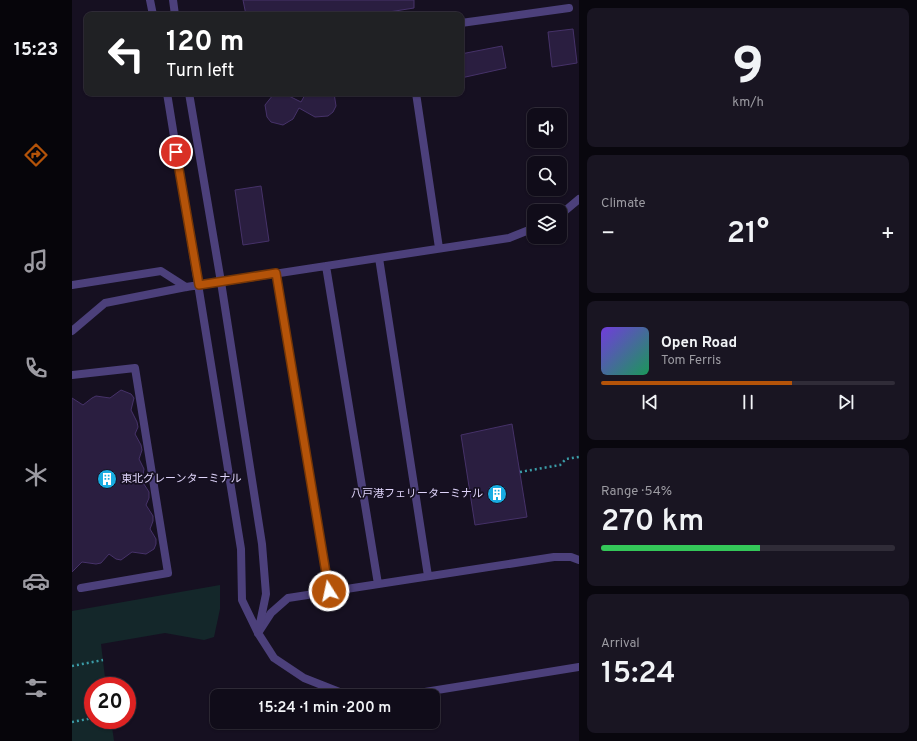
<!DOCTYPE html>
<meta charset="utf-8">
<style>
body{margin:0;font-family:Overpass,"Noto Sans JP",sans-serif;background:#191522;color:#f1f3f6;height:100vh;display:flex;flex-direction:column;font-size:15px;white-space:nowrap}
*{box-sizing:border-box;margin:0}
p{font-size:13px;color:#9c9ba2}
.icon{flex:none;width:22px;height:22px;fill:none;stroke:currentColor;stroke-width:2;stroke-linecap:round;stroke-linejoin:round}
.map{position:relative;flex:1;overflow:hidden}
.side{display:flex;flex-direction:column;gap:8px;padding:8px;background:#09070e;width:338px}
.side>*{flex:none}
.banner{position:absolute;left:12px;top:12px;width:380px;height:84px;border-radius:8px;box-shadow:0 1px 3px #0004,0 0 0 1px #302c38;background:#202124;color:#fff;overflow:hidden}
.buttons{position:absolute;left:455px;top:108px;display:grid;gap:8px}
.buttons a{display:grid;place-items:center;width:40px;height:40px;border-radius:8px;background:#100c19;box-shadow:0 1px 3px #0004,0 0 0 1px #302c38;font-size:20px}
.speed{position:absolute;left:12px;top:677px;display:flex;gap:8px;font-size:20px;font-weight:700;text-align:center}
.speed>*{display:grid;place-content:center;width:52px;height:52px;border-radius:50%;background:#100c19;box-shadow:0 1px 3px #0004,0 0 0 1px #302c38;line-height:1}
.speed .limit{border:6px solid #d22;background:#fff;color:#111}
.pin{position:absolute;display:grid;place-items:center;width:34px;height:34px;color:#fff;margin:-17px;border:2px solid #fff;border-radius:50%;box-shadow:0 1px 4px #0007}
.me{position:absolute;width:44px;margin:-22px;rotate:350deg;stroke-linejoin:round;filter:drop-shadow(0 0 3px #0008)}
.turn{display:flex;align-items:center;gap:14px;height:84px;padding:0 16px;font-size:18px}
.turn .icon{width:52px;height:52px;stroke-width:2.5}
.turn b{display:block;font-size:28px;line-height:34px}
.big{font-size:30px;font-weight:600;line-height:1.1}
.side .tile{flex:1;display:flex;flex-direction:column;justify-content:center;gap:6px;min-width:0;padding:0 14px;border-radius:8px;background:#191522}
.side .dial{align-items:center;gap:0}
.dial b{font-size:52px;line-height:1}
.song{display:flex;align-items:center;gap:12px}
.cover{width:48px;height:48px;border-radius:6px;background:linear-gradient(135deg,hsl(260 70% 55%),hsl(150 70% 35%))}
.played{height:4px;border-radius:2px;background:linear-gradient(90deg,#b45309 65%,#302c38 65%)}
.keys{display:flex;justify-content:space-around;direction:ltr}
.heat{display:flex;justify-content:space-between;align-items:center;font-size:22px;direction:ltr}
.charge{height:6px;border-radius:3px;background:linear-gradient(90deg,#34c759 54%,#302c38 0)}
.trip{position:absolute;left:138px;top:689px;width:230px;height:40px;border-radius:8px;background:#100c19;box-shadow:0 1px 3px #0004,0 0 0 1px #302c38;font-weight:600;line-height:40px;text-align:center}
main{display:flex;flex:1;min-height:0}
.menu{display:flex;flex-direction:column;width:72px;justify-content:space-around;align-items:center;background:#06050a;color:#9c9ba2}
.menu .icon{width:28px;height:28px}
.menu .current{color:#b45309}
.menu b{font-size:18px;color:#f1f3f6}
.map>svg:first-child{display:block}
.green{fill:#14272a}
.building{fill:#2a1e40;stroke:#463269}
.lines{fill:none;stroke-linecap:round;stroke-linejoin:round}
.path{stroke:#3b9ca7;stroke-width:2.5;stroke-dasharray:2 3;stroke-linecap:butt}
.service{stroke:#4c407b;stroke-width:8}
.minor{stroke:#4c407b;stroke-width:8}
.tertiary{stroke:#4c407b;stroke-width:8}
.route-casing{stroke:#753606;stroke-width:10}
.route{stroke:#b45309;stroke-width:7}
.labels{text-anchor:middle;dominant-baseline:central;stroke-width:3.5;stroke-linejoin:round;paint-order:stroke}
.poi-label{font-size:11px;fill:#dfd4fa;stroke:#161021;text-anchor:start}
</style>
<main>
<nav class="menu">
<b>15:23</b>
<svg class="icon current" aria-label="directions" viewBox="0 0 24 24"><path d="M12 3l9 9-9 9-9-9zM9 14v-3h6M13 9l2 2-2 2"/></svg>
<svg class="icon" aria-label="music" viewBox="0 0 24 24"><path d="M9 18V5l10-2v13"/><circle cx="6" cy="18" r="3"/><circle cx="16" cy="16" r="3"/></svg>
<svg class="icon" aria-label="phone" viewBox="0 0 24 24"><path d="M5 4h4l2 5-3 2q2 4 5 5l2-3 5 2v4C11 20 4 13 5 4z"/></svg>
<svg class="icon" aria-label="climate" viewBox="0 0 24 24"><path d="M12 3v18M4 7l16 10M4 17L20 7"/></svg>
<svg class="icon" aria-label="car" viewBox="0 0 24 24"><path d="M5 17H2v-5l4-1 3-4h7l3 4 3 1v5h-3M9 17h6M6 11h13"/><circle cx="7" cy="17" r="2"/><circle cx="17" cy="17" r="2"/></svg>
<svg class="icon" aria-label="filters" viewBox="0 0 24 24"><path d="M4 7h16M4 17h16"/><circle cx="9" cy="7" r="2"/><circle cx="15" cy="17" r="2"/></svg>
</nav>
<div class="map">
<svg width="507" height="741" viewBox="0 0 507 741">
<rect width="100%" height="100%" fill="#161021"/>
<path class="green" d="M 148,585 L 148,609 L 142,637 L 132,640 L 93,633 L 29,644 L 34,686 L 21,686 L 21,720 L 39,720 L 42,741 L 0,741 L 0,611 Z"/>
<path class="building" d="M 171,0 L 342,0 L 342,8 L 298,15 L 174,15 Z
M 501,29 L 505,63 L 480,67 L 476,32 Z
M 430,46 L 434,68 L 389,78 L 389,54 Z
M 234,93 L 262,93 L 264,106 L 261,112 L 256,116 L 243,117 L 227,108 L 221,119 L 211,125 L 199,122 L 195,117 L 193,105 L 201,95 L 213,94 L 229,102 Z
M 189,186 L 197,241 L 171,245 L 163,190 Z
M 49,390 L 59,394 L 62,398 L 59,410 L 65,422 L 66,427 L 63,434 L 69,445 L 70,450 L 67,459 L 72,469 L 70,481 L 77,492 L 77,498 L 74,505 L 81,516 L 81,521 L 78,529 L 84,539 L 84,544 L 82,549 L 74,554 L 60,552 L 49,560 L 44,559 L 37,554 L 29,563 L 24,564 L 10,562 L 0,572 L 0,398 L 11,405 L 20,398 L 24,396 L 38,398 Z
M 440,424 L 455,517 L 403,525 L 389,435 Z"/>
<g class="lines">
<path class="path" d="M 448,472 L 488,465 L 494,459 L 507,457
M 0,666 L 31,660
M 0,722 L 21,718"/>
<path class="service" d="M 344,93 L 367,248
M 488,215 L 507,199
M 307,258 L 356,576
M 254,266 L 306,584
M 204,273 L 257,591
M 162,280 L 437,238 L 462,228
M 0,285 L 89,271 L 114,287
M 0,331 L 33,303 L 114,287
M 0,375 L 63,368 L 96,573 L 9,588
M 285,696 L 270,693 L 232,678 L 202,658 L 186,633 L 199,613 L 216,598 L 482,557 L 499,557 L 507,560
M 328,696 L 507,667"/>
<path class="minor" d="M 389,23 L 497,8"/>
<path class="tertiary" d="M 78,0 L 81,15
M 101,0 L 103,15
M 95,93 L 169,549 L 170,600 L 186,633
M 117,93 L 149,282 L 190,544 L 194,594 L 186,633
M 114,287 L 162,280"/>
</g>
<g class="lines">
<g class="route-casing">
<path id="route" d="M 104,152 L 127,285 L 204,273 L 257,591"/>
</g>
<use href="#route" class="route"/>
</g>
<defs>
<g id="building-disc" transform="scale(1)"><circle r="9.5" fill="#19ace2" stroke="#161021"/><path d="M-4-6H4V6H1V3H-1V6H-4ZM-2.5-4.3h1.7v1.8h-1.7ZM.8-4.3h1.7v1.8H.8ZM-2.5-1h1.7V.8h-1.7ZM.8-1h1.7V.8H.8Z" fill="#fff"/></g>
</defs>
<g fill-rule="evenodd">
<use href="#building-disc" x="35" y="479"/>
<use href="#building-disc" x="425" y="494"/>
</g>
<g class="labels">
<g class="poi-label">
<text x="49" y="479">東北グレーンターミナル</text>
<text x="411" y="494" text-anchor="end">八戸港フェリーターミナル</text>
</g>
</g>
</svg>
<div class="buttons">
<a><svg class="icon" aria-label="sound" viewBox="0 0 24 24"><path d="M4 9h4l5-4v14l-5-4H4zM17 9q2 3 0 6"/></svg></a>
<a><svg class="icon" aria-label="search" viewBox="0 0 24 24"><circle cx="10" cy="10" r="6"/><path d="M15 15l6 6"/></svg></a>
<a><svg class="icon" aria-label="layers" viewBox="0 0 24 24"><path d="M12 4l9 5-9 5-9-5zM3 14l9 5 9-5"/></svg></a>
</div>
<div class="speed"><div class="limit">20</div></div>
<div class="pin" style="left:104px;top:152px;background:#d93025"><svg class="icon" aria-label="arrive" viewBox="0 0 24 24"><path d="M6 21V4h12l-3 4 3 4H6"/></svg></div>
<svg class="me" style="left:257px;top:591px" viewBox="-20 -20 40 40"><circle r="17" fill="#b45309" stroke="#fff" stroke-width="3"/><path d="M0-11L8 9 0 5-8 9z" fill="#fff"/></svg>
<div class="trip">15:24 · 1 min · 200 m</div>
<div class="banner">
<div class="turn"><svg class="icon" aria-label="left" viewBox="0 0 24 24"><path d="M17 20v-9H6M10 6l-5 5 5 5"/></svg><div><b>120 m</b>Turn left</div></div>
</div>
</div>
<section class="side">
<div class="tile dial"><b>9</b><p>km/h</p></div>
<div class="tile"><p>Climate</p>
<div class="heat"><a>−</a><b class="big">21°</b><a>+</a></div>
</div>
<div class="tile">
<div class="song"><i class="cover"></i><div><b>Open Road</b><p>Tom Ferris</p></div></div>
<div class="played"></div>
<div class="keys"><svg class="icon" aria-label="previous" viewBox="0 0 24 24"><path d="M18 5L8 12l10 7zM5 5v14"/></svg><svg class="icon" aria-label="pause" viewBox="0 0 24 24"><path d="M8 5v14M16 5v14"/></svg><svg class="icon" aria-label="next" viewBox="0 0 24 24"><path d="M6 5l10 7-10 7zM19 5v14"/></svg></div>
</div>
<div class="tile"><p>Range · 54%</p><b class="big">270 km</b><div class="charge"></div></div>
<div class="tile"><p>Arrival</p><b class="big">15:24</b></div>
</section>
</main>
